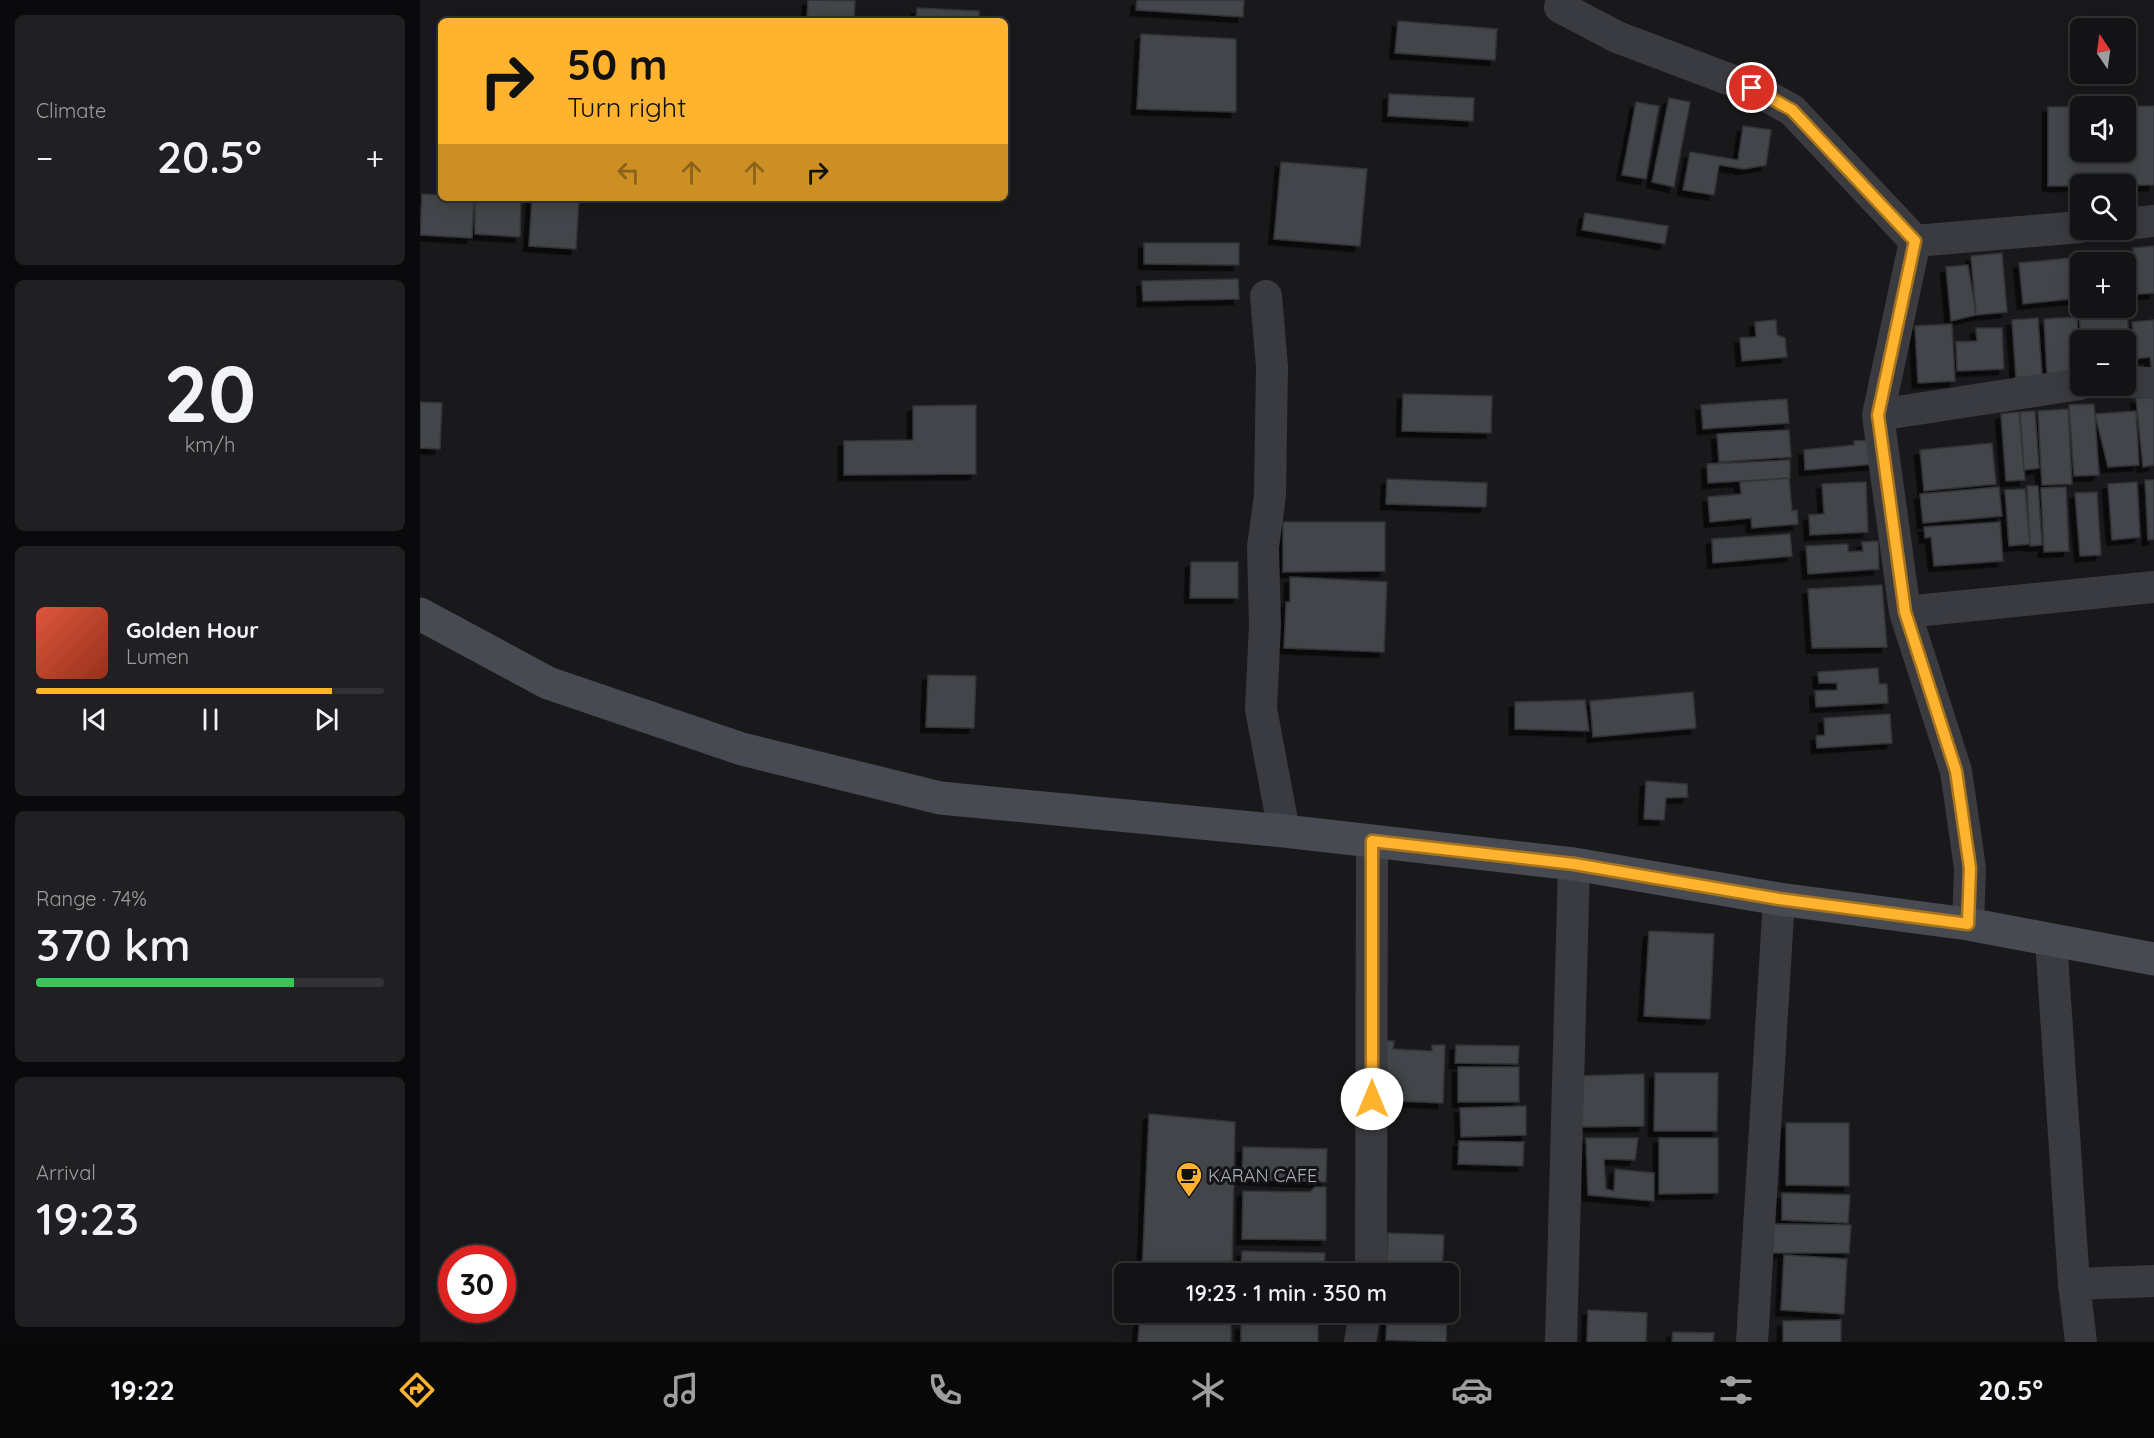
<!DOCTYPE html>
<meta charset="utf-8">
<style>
body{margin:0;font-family:Quicksand,sans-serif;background:#202022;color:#f1f3f6;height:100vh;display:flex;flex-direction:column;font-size:22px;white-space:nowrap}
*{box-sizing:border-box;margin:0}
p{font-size:20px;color:#9d9ea0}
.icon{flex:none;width:33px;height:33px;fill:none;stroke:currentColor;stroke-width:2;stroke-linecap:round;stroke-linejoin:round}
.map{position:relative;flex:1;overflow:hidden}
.side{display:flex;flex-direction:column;gap:15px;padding:15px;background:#0a0a0c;width:420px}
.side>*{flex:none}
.top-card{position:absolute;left:18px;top:18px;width:570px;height:183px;border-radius:9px;box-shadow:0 3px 15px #0003,0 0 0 2px #323234;background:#ffb32e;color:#111;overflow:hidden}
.needle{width:39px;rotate:347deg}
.fabs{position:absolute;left:1650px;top:18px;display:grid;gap:12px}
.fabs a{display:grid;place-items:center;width:66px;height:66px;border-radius:9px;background:#131315;box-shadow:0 3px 15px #0003,0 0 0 2px #323234;font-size:30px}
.speed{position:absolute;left:18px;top:1245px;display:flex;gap:12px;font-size:30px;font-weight:700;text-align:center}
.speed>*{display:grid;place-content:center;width:78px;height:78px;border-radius:50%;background:#131315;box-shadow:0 3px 15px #0003,0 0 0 2px #323234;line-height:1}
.speed .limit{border:9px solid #d22;background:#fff;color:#111}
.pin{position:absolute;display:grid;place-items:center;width:51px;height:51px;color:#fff;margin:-26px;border:3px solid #fff;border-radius:50%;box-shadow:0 2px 6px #0007}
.me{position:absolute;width:66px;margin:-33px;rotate:0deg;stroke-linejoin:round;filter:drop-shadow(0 0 4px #0008)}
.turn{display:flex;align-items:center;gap:21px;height:126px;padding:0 30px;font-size:27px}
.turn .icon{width:78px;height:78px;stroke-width:2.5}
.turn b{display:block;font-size:42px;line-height:51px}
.lanes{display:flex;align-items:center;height:57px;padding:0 30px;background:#0003;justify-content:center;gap:30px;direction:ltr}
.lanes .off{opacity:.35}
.big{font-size:45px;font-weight:600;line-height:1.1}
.side .widget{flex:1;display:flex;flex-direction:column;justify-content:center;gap:9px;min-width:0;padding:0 21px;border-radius:9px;background:#202022}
.side .dial{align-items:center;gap:0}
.dial b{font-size:78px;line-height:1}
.song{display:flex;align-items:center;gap:18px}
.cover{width:72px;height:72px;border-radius:9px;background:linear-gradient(135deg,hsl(10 70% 55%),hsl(10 70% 35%))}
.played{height:6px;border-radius:3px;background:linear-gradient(90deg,#ffb32e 85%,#323234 85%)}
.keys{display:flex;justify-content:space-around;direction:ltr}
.heat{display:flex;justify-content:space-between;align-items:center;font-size:33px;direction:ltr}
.charge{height:9px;border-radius:4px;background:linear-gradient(90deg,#34c759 74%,#323234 0)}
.trip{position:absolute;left:694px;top:1263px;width:345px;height:60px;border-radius:9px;background:#131315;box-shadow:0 3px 15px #0003,0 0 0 2px #323234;font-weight:600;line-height:60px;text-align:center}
.tab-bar{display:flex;height:96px;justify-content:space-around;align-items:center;background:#080808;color:#9d9ea0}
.tab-bar .icon{width:42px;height:42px}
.tab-bar .active{color:#ffb32e}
.tab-bar b{font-size:27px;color:#f1f3f6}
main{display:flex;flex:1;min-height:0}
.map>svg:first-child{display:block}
.building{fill:#434449;stroke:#333338;stroke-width:1.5;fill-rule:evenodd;filter:url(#shadow)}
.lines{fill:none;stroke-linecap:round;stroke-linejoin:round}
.street{stroke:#3a3b41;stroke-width:32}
.secondary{stroke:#484a52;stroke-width:33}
.route-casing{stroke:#a6741e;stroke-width:15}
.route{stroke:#ffb32e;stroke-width:10}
.labels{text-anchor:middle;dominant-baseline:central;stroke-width:6;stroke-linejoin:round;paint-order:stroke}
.poi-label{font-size:18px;fill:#abb1bd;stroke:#141417;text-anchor:start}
</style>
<main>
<section class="side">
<div class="widget"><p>Climate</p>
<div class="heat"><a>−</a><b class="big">20.5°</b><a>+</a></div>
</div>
<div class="widget dial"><b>20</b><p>km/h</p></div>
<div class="widget">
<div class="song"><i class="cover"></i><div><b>Golden Hour</b><p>Lumen</p></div></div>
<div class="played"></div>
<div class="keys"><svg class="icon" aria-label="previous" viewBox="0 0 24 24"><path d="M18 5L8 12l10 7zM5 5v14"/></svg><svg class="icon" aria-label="pause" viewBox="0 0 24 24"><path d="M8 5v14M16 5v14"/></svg><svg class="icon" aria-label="next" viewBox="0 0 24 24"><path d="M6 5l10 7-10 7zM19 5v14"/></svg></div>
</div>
<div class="widget"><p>Range · 74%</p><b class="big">370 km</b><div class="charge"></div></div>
<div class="widget"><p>Arrival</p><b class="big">19:23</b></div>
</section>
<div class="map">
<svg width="1734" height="1342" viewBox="0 0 1734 1342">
<defs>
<filter id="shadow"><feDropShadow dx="-5.5" dy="5.5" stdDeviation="0" flood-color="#0009"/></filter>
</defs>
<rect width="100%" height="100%" fill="#19191c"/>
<path class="building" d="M 388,0 L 435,1 L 434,21 L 387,21 Z
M 717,0 L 824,0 L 823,17 L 716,10 Z
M 497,8 L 559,11 L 559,21 L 496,21 Z
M 978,21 L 1077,29 L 1075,60 L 975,53 Z
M 721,34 L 816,39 L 816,112 L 717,109 Z
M 969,94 L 1054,98 L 1053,121 L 968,116 Z
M 1249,98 L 1270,102 L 1254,187 L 1232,182 Z
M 1216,102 L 1239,106 L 1226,179 L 1202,175 Z
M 1734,106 L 1734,185 L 1628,186 L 1628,107 ZM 1660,106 L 1706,106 L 1706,152 L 1660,152 Z
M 1323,126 L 1351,130 L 1346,165 L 1324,169 L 1299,165 L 1294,195 L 1263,190 L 1270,152 L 1318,160 Z
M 861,162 L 947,169 L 940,246 L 854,239 Z
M 2,194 L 21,195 L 21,198 L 54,198 L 52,238 L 0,235 Z
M 55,198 L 101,198 L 100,237 L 55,234 Z
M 112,198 L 159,198 L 156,249 L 109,246 Z
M 1165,213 L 1248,226 L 1245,244 L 1162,230 Z
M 724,243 L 819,243 L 819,265 L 724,264 Z
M 1734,246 L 1734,293 L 1706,295 L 1706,262 L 1688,262 L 1688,258 L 1714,256 L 1713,248 Z
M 1582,253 L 1587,312 L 1556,315 L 1551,256 Z
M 1671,256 L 1672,262 L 1660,262 L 1660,298 L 1603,304 L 1599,263 Z
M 1548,265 L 1556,315 L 1531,321 L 1526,267 Z
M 818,279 L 819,299 L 723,301 L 722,281 Z
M 1707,312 L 1711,360 L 1706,361 L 1706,340 L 1661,340 L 1659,316 Z
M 1657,317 L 1659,373 L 1627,374 L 1624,319 Z
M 1618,318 L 1622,376 L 1596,378 L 1592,320 Z
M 1356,320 L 1357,335 L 1365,338 L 1367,357 L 1322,361 L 1320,338 L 1336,337 L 1335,322 Z
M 1734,320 L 1734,370 L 1732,370 L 1730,357 L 1715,359 L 1712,322 Z
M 1532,324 L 1535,381 L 1498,383 L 1495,326 Z
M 1556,328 L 1582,328 L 1584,369 L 1537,371 L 1536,342 L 1557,341 Z
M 983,394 L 1072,396 L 1071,433 L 982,431 Z
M 1734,397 L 1734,465 L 1723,467 L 1716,398 Z
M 1367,399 L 1369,423 L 1283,429 L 1281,405 Z
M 0,402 L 22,403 L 20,449 L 0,448 Z
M 1674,404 L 1679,475 L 1654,476 L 1649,405 Z
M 556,405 L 556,474 L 424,475 L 424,441 L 493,440 L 493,406 Z
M 1648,409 L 1652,484 L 1622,485 L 1618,411 Z
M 1615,411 L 1619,468 L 1604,470 L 1600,412 Z
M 1716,411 L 1719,465 L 1688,467 L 1675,414 Z
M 1599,412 L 1605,480 L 1586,481 L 1581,414 Z
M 1369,430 L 1371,457 L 1299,462 L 1297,434 Z
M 1453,440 L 1455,464 L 1385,470 L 1384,450 L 1434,445 L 1434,441 Z
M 1572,443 L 1576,484 L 1504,491 L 1500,450 Z
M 1370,460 L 1370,478 L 1288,483 L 1287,464 Z
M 1369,478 L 1372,511 L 1377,510 L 1378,524 L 1332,528 L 1331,518 L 1290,522 L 1288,497 L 1321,494 L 1320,482 Z
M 967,479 L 1067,483 L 1066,507 L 966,504 Z
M 1725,480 L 1734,480 L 1734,539 L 1728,540 Z
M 1446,482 L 1448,532 L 1390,535 L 1389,515 L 1404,514 L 1402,484 Z
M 1717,482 L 1720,537 L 1692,540 L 1688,484 Z
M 1607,486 L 1618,486 L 1622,545 L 1610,546 Z
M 1579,487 L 1582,516 L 1503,523 L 1500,494 Z
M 1646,487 L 1649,551 L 1624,552 L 1621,488 Z
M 1605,489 L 1610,544 L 1589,546 L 1585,490 Z
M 1677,492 L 1681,555 L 1660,556 L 1655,493 Z
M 863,522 L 965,522 L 965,571 L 863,572 Z
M 1580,522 L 1583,561 L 1514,566 L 1511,537 L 1505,538 L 1504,527 Z
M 1370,534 L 1372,556 L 1293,563 L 1292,539 Z
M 1458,541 L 1459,569 L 1388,574 L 1386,546 L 1428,544 L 1428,552 L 1443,551 L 1442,542 Z
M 771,562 L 818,562 L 818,598 L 770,598 Z
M 870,577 L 967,582 L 964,652 L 864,648 L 866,602 L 870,602 Z
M 1462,585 L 1467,647 L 1392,648 L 1388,589 Z
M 1458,668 L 1459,684 L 1467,684 L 1468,703 L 1396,707 L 1395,691 L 1417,690 L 1417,683 L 1399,683 L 1398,672 Z
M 508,675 L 556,676 L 554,728 L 506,727 Z
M 1273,692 L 1276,728 L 1173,737 L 1170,701 Z
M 1165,700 L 1169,731 L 1095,729 L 1095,702 Z
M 1470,714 L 1472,743 L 1397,748 L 1396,736 L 1405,735 L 1404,718 Z
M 1226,781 L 1267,784 L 1268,797 L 1246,798 L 1244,820 L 1224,819 Z
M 1229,931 L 1294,934 L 1290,1019 L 1224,1016 Z
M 957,1041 L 974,1041 L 973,1049 L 1012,1051 L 1012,1045 L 1025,1045 L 1023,1103 L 975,1101 L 975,1107 L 954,1106 Z
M 1036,1045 L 1099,1046 L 1098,1064 L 1035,1063 Z
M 1038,1067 L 1099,1067 L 1099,1102 L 1038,1102 Z
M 1235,1073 L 1298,1073 L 1297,1131 L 1234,1131 Z
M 1224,1074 L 1224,1126 L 1156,1127 L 1155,1076 Z
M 1106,1106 L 1106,1135 L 1041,1137 L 1040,1108 Z
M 729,1114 L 815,1122 L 812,1274 L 722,1274 Z
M 1366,1123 L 1429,1123 L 1429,1186 L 1366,1185 Z
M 1166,1138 L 1218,1138 L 1215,1160 L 1184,1159 L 1186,1189 L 1194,1191 L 1195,1169 L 1234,1173 L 1234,1201 L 1168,1195 Z
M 1239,1138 L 1298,1138 L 1298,1193 L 1239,1194 Z
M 1039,1141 L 1104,1142 L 1103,1166 L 1038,1164 Z
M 823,1147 L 907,1149 L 906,1182 L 822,1179 Z
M 895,1187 L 906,1187 L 906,1240 L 822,1239 L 823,1191 L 890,1192 Z
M 1362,1193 L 1430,1195 L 1428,1223 L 1362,1220 Z
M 1353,1224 L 1431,1225 L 1429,1253 L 1352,1253 Z
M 968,1233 L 1024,1235 L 1022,1274 L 966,1274 Z
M 822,1251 L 905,1253 L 904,1274 L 821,1274 Z
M 1364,1255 L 1427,1259 L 1424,1314 L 1361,1310 Z
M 1168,1310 L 1227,1313 L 1226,1342 L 1167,1342 Z
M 720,1312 L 811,1312 L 811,1342 L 718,1342 Z
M 967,1312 L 1027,1312 L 1026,1342 L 966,1340 Z
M 1421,1320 L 1421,1342 L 1363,1342 L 1363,1321 Z
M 898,1323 L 898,1342 L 821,1342 L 821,1324 Z
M 1253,1332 L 1294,1333 L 1293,1342 L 1252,1342 Z"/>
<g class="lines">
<path class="street" d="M 1140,7 L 1197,37 L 1332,88 L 1372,110 L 1495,241
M 1706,224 L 1734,221
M 1495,241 L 1458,415 L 1485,612 L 1536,771 L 1550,868 L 1548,924
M 1495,241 L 1660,227
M 846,296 L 852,367 L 850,495 L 843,547 L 845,625 L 841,709 L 864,831
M 1706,382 L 1734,383
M 1458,415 L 1660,384
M 1485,612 L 1734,587
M 1631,940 L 1654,1284 L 1661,1342
M 951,1274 L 952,841
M 1654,1284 L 1734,1281
M 940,1342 L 945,1312
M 1141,1342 L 1154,864
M 1332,1342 L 1359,899"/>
<path class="secondary" d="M 0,614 L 128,683 L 322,749 L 520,798 L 864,831 L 1154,864 L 1359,899 L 1548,924 L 1734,959"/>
</g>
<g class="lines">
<g class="route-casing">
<path id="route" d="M 952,1099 L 952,841 L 1154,864 L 1359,899 L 1548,924 L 1550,868 L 1536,771 L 1485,612 L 1458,415 L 1495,241 L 1372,110 L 1332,88"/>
</g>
<use href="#route" class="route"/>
</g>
<defs>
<g id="cafe-pin" transform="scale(1.35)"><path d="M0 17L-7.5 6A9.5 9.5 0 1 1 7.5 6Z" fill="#ffb32e" stroke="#141417"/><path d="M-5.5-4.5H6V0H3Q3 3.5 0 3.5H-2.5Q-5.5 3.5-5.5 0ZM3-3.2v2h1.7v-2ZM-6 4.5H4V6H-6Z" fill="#111"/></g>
</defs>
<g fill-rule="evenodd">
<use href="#cafe-pin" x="769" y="1175"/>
</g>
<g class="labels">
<g class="poi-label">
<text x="788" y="1175">KARAN CAFE</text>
</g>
</g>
</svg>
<div class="fabs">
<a><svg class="needle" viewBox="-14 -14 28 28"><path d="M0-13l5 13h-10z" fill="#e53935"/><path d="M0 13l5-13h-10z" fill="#9d9ea0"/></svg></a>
<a><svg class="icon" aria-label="sound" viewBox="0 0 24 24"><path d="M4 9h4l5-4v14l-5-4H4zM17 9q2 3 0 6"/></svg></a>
<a><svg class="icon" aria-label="search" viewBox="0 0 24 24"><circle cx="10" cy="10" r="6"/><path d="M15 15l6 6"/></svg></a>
<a>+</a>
<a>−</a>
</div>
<div class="speed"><div class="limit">30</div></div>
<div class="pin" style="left:1332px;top:88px;background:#d93025"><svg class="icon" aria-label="arrive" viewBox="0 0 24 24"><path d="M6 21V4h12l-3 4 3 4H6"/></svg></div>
<svg class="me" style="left:952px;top:1099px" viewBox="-20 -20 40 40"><circle r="19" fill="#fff"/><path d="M0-13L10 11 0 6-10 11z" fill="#ffb32e"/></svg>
<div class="trip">19:23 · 1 min · 350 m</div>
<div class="top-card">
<div class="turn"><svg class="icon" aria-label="right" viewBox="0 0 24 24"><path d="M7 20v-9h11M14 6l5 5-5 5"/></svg><div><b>50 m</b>Turn right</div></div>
<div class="lanes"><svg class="icon off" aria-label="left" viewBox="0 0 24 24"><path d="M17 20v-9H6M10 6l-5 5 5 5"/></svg><svg class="icon off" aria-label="ahead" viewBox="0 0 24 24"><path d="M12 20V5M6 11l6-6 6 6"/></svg><svg class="icon off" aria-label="ahead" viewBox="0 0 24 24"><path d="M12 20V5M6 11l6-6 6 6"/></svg><svg class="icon" aria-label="right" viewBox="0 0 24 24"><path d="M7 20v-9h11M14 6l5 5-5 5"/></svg></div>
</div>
</div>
</main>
<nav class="tab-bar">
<b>19:22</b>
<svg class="icon active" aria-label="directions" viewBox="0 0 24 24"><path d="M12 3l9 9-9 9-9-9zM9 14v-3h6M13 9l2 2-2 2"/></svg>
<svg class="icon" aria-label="music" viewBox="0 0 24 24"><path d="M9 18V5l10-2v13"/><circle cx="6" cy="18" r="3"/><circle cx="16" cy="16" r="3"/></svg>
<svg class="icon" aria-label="phone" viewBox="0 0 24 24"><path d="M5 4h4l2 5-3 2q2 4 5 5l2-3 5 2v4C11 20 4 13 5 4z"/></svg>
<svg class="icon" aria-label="climate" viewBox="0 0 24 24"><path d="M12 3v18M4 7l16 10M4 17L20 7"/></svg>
<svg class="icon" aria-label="car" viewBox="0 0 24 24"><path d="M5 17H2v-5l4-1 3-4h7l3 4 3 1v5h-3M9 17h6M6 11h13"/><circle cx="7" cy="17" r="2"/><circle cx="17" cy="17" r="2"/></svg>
<svg class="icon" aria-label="filters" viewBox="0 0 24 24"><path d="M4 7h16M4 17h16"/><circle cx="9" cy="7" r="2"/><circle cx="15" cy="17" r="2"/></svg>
<b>20.5°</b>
</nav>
